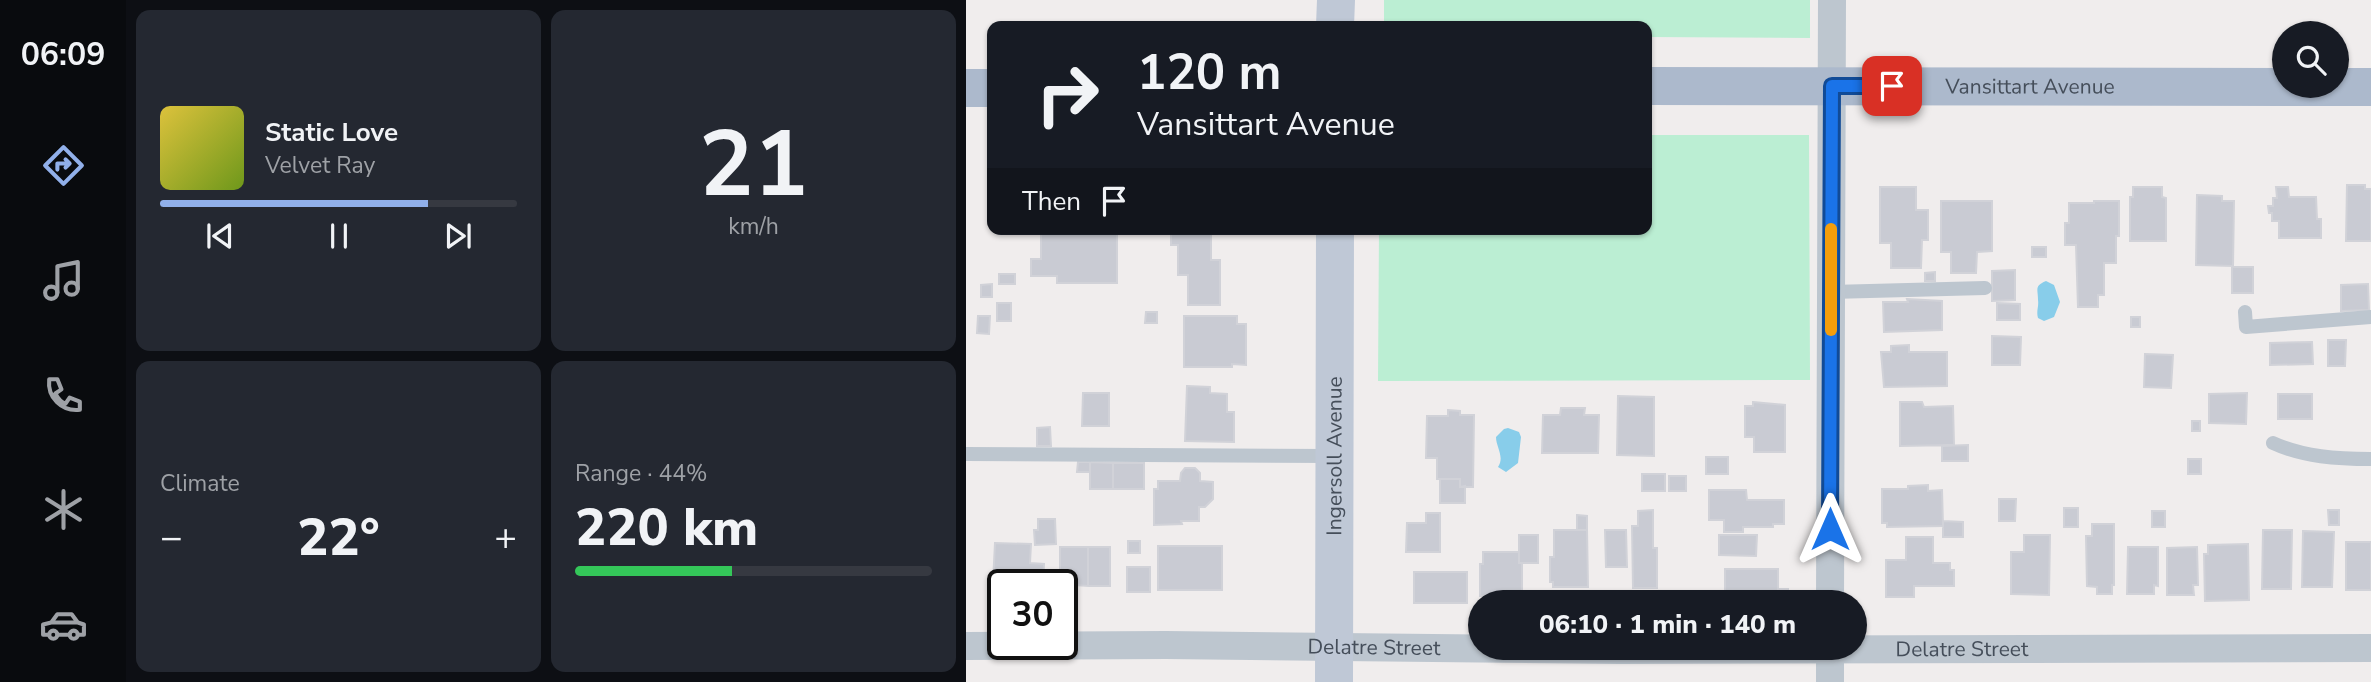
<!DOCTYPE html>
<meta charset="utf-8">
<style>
body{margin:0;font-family:"Nunito Sans",sans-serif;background:#242831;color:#f1f3f6;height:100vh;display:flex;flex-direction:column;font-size:26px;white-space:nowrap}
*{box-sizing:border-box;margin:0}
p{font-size:23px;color:#9ea1a6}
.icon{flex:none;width:38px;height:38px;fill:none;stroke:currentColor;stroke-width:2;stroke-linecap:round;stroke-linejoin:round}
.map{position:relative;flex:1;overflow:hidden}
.sheet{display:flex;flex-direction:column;gap:10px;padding:10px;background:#0d0f14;width:840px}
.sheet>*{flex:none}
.guide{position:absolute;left:21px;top:21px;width:665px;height:214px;border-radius:14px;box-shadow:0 2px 5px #0004;background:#171b24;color:#f1f3f6;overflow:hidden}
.buttons{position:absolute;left:1306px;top:21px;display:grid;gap:14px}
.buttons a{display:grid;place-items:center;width:77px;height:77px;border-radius:50%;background:#171b24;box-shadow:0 2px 5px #0004;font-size:35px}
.speed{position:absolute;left:21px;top:569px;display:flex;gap:14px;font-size:35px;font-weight:700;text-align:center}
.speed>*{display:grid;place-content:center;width:91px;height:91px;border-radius:50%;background:#171b24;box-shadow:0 2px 5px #0004;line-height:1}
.speed .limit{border:4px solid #111;border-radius:10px;background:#fff;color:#111}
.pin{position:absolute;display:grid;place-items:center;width:60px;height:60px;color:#fff;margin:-30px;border-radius:14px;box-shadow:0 4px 10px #0006}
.me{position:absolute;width:77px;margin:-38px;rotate:0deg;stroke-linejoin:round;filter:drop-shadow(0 0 5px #0008)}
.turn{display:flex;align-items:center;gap:24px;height:147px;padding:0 35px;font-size:32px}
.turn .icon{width:91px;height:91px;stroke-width:2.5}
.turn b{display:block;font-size:49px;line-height:60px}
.then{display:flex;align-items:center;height:66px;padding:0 35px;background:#0003;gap:14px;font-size:26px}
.big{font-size:52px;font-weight:800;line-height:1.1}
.sheet .card{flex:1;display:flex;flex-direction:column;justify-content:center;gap:10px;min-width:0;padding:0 24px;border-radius:14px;background:#242831}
.sheet .dial{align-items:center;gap:0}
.dial b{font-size:91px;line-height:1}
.song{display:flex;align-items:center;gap:21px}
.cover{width:84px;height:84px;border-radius:10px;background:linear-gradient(135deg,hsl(50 70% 55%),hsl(80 70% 35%))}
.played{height:7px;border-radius:4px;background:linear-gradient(90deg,#91b0ea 75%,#363941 75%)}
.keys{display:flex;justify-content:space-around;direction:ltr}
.heat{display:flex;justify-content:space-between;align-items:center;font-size:38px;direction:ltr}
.charge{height:10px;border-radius:5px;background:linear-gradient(90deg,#34c759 44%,#363941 0)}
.sheet .tiles{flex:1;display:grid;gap:10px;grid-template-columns:repeat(2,1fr)}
.trip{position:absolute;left:502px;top:590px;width:399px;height:70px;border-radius:35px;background:#171b24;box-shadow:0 2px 5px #0004;font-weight:800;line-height:70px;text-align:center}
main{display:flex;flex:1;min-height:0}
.tabs{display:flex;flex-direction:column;width:126px;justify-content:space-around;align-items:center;background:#090b0e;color:#9ea1a6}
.tabs .icon{width:49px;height:49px}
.tabs .current{color:#91b0ea}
.tabs b{font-size:32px;color:#f1f3f6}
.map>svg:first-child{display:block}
.green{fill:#bbeed3}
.water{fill:#88cdea}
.building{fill:#c9cbd3;stroke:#d1d2d8;stroke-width:2}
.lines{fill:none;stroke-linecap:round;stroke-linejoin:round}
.lane{stroke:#bdc6cf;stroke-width:14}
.street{stroke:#bdc6cf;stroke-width:28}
.secondary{stroke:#bfc8d6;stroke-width:38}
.primary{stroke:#acb9cc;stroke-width:38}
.route-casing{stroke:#114b97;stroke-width:18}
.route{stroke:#1a73e8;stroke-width:12}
.slow{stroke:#f59e0b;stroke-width:12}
.labels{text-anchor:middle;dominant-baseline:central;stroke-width:5;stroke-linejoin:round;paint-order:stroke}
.street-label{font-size:21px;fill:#454e5a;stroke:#fff}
</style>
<main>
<nav class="tabs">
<b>06:09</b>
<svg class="icon current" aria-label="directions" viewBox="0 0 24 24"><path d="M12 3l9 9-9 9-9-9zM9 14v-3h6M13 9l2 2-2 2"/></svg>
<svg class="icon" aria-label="music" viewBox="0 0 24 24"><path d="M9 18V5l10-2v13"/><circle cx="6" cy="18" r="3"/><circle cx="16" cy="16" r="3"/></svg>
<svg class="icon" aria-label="phone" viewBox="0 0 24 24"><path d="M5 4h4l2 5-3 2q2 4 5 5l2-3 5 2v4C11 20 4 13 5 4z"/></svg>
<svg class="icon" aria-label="climate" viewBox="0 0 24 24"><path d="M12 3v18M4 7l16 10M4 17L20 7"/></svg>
<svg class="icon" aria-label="car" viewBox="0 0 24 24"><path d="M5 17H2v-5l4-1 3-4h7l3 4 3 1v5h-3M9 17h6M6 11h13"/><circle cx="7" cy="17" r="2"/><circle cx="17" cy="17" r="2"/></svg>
</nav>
<section class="sheet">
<div class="tiles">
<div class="card">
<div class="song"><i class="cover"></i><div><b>Static Love</b><p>Velvet Ray</p></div></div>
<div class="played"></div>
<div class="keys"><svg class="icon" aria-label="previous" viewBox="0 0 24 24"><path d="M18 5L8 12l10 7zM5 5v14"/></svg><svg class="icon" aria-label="pause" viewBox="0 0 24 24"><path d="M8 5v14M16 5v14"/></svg><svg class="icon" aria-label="next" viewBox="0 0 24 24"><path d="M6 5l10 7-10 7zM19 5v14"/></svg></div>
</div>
<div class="card dial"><b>21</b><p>km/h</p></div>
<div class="card"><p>Climate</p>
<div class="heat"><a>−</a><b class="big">22°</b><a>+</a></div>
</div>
<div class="card"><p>Range · 44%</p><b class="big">220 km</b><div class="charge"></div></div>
</div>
</section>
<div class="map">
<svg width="1405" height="682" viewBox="0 0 1405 682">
<rect width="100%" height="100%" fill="#f0eded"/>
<path class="green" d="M 418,0 L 844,0 L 844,38 L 681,37 L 681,26 L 418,26 Z
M 681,135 L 843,135 L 844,380 L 412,381 L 413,229 L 681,229 Z"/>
<path class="water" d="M 1080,281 L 1088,285 L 1094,302 L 1088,317 L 1078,321 L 1072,318 C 1070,311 1073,307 1072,300 C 1072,289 1068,286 1080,281 Z
M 542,428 L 553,432 L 555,437 L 552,463 L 540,472 L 532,467 C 539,457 530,447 530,437 L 538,429 Z"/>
<path class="building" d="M 1381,185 L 1399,185 L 1399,189 L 1405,189 L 1405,241 L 1380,241 Z
M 914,187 L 950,187 L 950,210 L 962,210 L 962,240 L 956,240 L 955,268 L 925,268 L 925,243 L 914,243 Z
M 1167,187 L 1196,187 L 1196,197 L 1200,198 L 1200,241 L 1164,241 L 1164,197 L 1167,197 Z
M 1310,187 L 1322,187 L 1323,197 L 1350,197 L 1351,219 L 1355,219 L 1355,238 L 1313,238 L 1313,221 L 1306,221 L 1306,213 L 1303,213 L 1302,206 L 1307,206 L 1307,198 L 1311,198 Z
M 1231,195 L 1256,196 L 1256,201 L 1268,201 L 1267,266 L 1230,265 Z
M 975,201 L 1026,201 L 1026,251 L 1011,252 L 1010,273 L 985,273 L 985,252 L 975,252 Z
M 1128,201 L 1153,201 L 1153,236 L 1150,236 L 1150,263 L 1138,263 L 1138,295 L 1132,295 L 1132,307 L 1112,307 L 1110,245 L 1099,245 L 1099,223 L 1103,223 L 1103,203 L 1128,203 Z
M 75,229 L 146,229 L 146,232 L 151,232 L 151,283 L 91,283 L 91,276 L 65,276 L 65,259 L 75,259 Z
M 205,229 L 245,229 L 245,260 L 254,260 L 254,305 L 222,305 L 222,275 L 212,275 L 212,245 L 205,245 Z
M 1066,247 L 1080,247 L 1080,257 L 1066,257 Z
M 1266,267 L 1287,267 L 1287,293 L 1266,293 Z
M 1049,270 L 1049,300 L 1026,301 L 1026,271 Z
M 969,272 L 969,281 L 959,281 L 959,273 Z
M 33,274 L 49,274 L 49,284 L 33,284 Z
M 26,284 L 26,297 L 15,297 L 15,285 Z
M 1402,284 L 1403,310 L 1375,311 L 1375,285 Z
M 941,299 L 976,301 L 976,330 L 918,332 L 917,302 L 942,302 Z
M 31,303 L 45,303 L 45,321 L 31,321 Z
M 1031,303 L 1054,304 L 1054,320 L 1031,320 Z
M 180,312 L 191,312 L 191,323 L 179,323 Z
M 12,316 L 24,316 L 23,334 L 11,333 Z
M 218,316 L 271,316 L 271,324 L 280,324 L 280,365 L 266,364 L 266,367 L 218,367 Z
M 1165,317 L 1174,317 L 1174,327 L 1165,327 Z
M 1026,336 L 1055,337 L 1054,365 L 1026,365 Z
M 1362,340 L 1380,340 L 1379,366 L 1362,366 Z
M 1346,342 L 1347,364 L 1304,365 L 1304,343 Z
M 943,345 L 943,352 L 981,352 L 981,386 L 918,387 L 915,352 L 925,352 L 925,346 Z
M 1179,354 L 1207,355 L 1205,388 L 1178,387 Z
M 221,386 L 244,387 L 244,393 L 261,394 L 261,412 L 268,412 L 268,442 L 219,441 Z
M 117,393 L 143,393 L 143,426 L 116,426 Z
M 1281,393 L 1280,424 L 1243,423 L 1243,394 Z
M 1312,394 L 1346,394 L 1346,419 L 1312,419 Z
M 652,396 L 688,397 L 688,456 L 651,455 Z
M 787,402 L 819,405 L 819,452 L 788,452 L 788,437 L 779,437 L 779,406 L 787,406 Z
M 934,402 L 956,402 L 958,407 L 987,406 L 988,445 L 934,446 Z
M 595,408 L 619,408 L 618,415 L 633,415 L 632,453 L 576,453 L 577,415 L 594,415 Z
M 482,410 L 494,411 L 494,415 L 508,415 L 507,487 L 494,487 L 494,479 L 471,479 L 471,458 L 460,458 L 461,416 L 482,416 Z
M 1226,421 L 1234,421 L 1234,431 L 1226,431 Z
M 84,427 L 85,446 L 71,446 L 71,428 Z
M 1002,445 L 1002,461 L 976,461 L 976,446 Z
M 740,457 L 762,457 L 762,474 L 740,474 Z
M 1222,459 L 1235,459 L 1235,474 L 1222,474 Z
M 112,462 L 124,462 L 124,472 L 111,472 Z
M 124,462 L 147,463 L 147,489 L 124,489 Z
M 147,463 L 178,463 L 178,489 L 147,489 Z
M 219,468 L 229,468 L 234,473 L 234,481 L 247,482 L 247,499 L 239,507 L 233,507 L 233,521 L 215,521 L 216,524 L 188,525 L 188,489 L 192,489 L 192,481 L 214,481 L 215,473 Z
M 676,474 L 699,474 L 699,491 L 676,491 Z
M 703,476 L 720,476 L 720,491 L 703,491 Z
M 474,479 L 494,479 L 494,487 L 499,486 L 499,503 L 474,503 Z
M 962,485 L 962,491 L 976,490 L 977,526 L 921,527 L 921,523 L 916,523 L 916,489 L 942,489 L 942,486 Z
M 743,490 L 780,490 L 781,500 L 818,500 L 818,524 L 807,524 L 807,527 L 777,527 L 777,532 L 758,532 L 758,520 L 743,520 Z
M 1033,499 L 1050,499 L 1049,521 L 1033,521 Z
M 1098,508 L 1112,508 L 1112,527 L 1098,527 Z
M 687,510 L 687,548 L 691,548 L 691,588 L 667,588 L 666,526 L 672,526 L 672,511 Z
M 1362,510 L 1373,510 L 1373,525 L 1363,525 Z
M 1186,511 L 1199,511 L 1199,527 L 1186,527 Z
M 460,513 L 474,513 L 474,552 L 440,552 L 441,523 L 460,523 Z
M 611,515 L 621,516 L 621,530 L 611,530 Z
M 72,519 L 89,519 L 90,544 L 69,545 L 68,530 L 72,530 Z
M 977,521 L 997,522 L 997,537 L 977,537 Z
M 1126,524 L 1148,524 L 1148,585 L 1146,585 L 1146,594 L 1131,594 L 1131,587 L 1121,586 L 1120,536 L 1126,536 Z
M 588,530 L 621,530 L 622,587 L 587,587 L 587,582 L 584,582 L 584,557 L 588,557 Z
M 639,530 L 660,530 L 661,567 L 640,567 Z
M 1297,530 L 1326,530 L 1325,589 L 1296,589 Z
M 1337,531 L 1368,532 L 1366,587 L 1336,587 Z
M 553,535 L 572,535 L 572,563 L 553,563 Z
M 753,535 L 791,535 L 790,556 L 753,555 Z
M 1058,535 L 1084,535 L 1083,595 L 1045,594 L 1045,552 L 1058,552 Z
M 940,537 L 967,537 L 967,563 L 984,563 L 984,570 L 988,570 L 988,586 L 948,586 L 948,597 L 920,597 L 920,560 L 940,560 Z
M 162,541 L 174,541 L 174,553 L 162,553 Z
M 1380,542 L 1405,542 L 1405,590 L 1380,590 Z
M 29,543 L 65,544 L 64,563 L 78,564 L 77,582 L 42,580 L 41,583 L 27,583 Z
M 1282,544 L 1283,600 L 1239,601 L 1238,554 L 1242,554 L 1242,545 Z
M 192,546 L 256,546 L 256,590 L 192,590 Z
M 94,547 L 122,547 L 122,586 L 94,584 Z
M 122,547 L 144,547 L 144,586 L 122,586 Z
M 1162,547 L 1192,547 L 1192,586 L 1188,585 L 1188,594 L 1161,594 Z
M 1231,547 L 1232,585 L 1227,585 L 1228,595 L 1201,595 L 1201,548 Z
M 517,552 L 553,552 L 553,563 L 556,563 L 556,595 L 514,596 L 514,564 L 517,564 Z
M 161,567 L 184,567 L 184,592 L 161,592 Z
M 759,569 L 812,569 L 812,589 L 822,589 L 822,602 L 759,602 Z
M 448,572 L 501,572 L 501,603 L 448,603 Z"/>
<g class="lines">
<path class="lane" d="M 865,292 L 1019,288
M 1279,312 L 1280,327 L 1405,317
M 1307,443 C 1337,457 1372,459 1405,459
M 0,454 L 366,456"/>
<g class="street">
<path d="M 864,602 L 866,0"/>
<path id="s1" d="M 0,646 L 200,645 L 653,650 L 1405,648"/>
<path d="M 864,648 L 864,682"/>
</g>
<g class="secondary">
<path d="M 369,26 L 370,0"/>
<path id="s2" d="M 368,682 L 369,229"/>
</g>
<g class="primary">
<path id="s3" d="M 681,86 L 1405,87"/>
<path d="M 0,88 L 26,88"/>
</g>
</g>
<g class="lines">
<g class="route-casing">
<path id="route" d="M 864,529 L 866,86 L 926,86"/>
</g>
<use href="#route" class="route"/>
<path class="slow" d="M 865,330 L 865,229"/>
</g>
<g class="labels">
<g class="street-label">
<text stroke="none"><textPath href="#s3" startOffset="383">Vansittart Avenue</textPath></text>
<text stroke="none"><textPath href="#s2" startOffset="226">Ingersoll Avenue</textPath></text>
<text stroke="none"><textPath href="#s1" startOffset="408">Delatre Street</textPath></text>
<text stroke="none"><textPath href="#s1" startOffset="996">Delatre Street</textPath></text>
</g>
</g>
</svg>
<div class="buttons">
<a><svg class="icon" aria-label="search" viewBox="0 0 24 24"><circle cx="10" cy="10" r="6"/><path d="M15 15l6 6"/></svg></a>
</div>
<div class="speed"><div class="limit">30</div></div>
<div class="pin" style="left:926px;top:86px;background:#d93025"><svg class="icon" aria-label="arrive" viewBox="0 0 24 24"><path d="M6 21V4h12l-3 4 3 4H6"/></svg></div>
<svg class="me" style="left:864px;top:529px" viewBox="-20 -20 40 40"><path d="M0-17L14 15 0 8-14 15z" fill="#1a73e8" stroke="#fff" stroke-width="4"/></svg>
<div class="trip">06:10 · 1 min · 140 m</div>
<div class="guide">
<div class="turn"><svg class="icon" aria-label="right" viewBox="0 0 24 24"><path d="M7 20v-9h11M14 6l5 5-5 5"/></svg><div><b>120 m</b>Vansittart Avenue</div></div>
<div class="then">Then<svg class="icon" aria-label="arrive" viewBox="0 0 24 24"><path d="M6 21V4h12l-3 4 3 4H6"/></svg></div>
</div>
</div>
</main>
